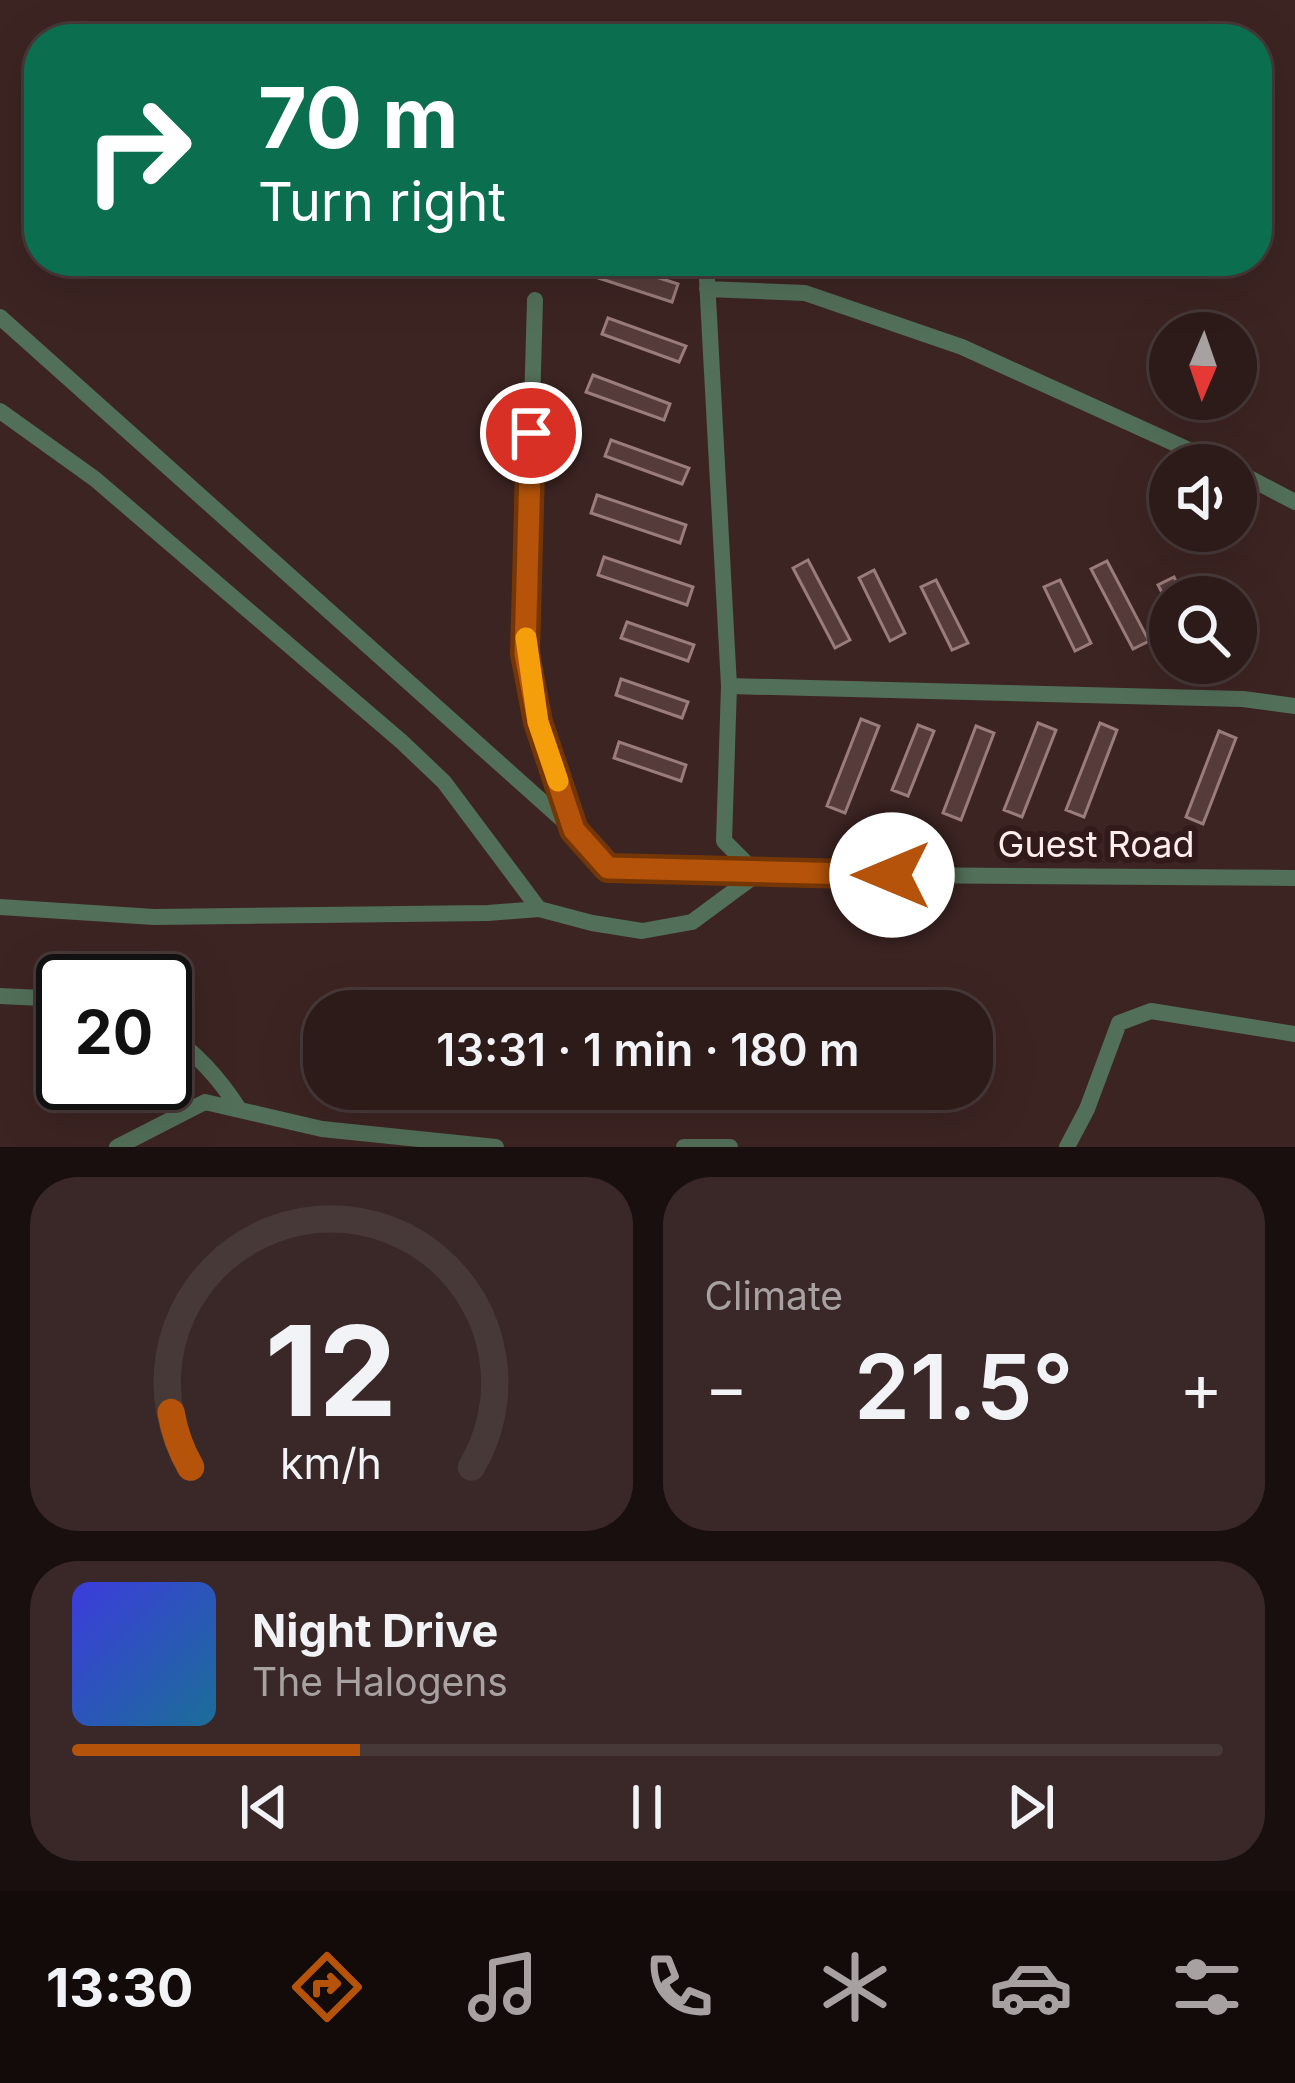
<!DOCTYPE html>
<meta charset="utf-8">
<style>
body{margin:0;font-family:Inter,sans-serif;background:#392827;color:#f1f3f6;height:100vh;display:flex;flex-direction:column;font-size:45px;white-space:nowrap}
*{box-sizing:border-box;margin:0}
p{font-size:39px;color:#a7a1a2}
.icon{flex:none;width:66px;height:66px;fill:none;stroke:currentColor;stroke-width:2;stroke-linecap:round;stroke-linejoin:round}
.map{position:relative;height:1147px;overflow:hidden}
.details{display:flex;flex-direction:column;gap:30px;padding:30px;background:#190f0e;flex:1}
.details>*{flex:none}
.top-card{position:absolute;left:24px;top:24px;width:1248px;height:252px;border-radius:48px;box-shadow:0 12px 48px #0002,0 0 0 3px #483939;background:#0b6e4f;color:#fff;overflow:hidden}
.needle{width:78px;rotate:182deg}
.tools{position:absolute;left:1149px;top:312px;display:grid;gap:24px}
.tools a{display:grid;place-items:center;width:108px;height:108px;border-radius:50%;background:#2d1b1a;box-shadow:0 12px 48px #0002,0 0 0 3px #483939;font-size:60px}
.speed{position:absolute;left:36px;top:954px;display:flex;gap:24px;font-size:60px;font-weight:700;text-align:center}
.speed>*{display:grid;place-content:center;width:156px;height:156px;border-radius:50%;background:#2d1b1a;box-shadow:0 12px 48px #0002,0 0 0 3px #483939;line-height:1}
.speed .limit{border:6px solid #111;border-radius:18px;background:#fff;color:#111}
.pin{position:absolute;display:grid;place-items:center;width:102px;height:102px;color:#fff;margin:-51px;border:6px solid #fff;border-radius:50%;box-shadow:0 3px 12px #0007}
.me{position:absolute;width:132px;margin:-66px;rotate:270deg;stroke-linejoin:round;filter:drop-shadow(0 0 9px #0008)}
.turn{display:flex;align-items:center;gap:42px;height:252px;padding:0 36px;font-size:54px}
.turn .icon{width:156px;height:156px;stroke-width:2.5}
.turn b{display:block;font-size:84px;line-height:102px}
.big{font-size:90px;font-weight:600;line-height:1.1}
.details .widget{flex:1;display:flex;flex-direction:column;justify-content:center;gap:18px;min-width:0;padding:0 42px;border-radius:48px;background:#392827}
.details .dial{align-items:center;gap:0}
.dial svg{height:312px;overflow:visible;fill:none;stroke:#483939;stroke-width:7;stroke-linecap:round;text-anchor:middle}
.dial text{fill:#f1f3f6;stroke:none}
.song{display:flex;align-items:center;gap:36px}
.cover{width:144px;height:144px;border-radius:18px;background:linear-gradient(135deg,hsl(240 70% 55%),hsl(200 70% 35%))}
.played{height:12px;border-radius:6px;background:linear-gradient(90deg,#b45309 25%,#483939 25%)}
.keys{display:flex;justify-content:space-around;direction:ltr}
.heat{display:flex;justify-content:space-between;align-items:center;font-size:66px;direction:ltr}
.details .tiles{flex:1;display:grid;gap:30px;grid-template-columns:1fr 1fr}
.widget:last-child{grid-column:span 2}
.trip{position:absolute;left:303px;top:990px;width:690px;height:120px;border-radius:48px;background:#2d1b1a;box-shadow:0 12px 48px #0002,0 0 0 3px #483939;font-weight:600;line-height:120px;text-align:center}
.dock{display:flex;height:192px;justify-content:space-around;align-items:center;background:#120b0a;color:#a7a1a2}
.dock .icon{width:84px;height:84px}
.dock .selected{color:#b45309}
.dock b{font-size:54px;color:#f1f3f6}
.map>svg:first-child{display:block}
.building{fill:#553c3a;stroke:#9a7c7a;stroke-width:3}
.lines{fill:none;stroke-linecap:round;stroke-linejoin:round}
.lane{stroke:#526f59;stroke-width:16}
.route-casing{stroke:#753606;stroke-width:30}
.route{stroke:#b45309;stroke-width:21}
.slow{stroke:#f59e0b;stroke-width:21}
.labels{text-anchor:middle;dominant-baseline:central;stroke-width:12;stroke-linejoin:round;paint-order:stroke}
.street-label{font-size:36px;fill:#ffeeed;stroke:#311a19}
</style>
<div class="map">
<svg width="1295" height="1147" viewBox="0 0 1295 1147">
<rect width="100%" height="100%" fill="#3c2422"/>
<path class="building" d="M 584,261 L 606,261 L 678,284 L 672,302 L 580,272 Z
M 608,318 L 686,346 L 679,362 L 602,334 Z
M 593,375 L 670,404 L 664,420 L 586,392 Z
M 611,440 L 689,468 L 682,484 L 605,456 Z
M 597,495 L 686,525 L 680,543 L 591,513 Z
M 604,557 L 693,587 L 687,605 L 598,575 Z
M 808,560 L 850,640 L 835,648 L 793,568 Z
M 1107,561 L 1149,641 L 1133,649 L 1091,569 Z
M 874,570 L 905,633 L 890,641 L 859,578 Z
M 1174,577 L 1184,597 L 1170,597 L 1170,608 L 1158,585 Z
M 936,580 L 968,643 L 952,650 L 921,587 Z
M 1060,580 L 1091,643 L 1075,651 L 1044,587 Z
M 627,622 L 694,645 L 688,661 L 621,638 Z
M 621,679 L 688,702 L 682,718 L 616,695 Z
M 861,719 L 879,726 L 845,813 L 827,806 Z
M 1038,723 L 1056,730 L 1022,817 L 1004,810 Z
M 1100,723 L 1117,730 L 1084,817 L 1066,810 Z
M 918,725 L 934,731 L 908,796 L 892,790 Z
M 976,726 L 994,733 L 961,820 L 943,813 Z
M 1219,731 L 1236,738 L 1203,824 L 1186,817 Z
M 619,742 L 686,765 L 681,781 L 614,758 Z"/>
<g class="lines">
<path class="lane" d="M 707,289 L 805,293 L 962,347 L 1222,465
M 535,300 L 525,654 L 538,722 L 573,826
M 0,317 L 574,830 L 608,868 L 757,874 L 1295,878
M 0,411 L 95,479 L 402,742 L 444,782 L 539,909
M 1236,471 L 1295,502
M 729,686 L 1243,699 L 1295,706
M 0,907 L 154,917 L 488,913 L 539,909 L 592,923 L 642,931 L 692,922 L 757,874 L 724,841 L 729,686 L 706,261
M 0,996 L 63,999
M 165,1033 C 194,1049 221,1081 239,1109
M 117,1147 L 205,1102 L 322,1129 L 496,1147
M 684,1147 L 730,1147
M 1067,1147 L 1087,1109 L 1119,1023 L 1151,1011 L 1295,1034"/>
</g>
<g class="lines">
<g class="route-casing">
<path id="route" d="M 531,433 L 525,654 L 538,722 L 574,830 L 608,868 L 892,875"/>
</g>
<use href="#route" class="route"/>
<path class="slow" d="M 526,638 L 538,722 L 558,781"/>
</g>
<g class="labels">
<g class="street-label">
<text x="1096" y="844">Guest Road</text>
</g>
</g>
</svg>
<div class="tools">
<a><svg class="needle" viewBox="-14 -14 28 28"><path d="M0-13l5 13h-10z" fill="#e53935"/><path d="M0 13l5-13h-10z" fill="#a7a1a2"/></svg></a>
<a><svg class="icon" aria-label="sound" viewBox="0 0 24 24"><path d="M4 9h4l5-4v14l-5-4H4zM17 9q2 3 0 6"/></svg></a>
<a><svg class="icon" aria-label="search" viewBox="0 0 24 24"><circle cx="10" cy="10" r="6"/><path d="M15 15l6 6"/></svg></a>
</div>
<div class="speed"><div class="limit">20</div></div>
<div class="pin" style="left:531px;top:433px;background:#d93025"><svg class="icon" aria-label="arrive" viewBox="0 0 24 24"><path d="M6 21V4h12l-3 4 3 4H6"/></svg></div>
<svg class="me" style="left:892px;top:875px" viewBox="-20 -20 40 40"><circle r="19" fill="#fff"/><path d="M0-13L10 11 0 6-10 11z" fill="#b45309"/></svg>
<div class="trip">13:31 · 1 min · 180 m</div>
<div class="top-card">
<div class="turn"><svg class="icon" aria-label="right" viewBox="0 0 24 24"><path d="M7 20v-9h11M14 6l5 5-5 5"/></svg><div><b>70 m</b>Turn right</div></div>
</div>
</div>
<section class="details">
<div class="tiles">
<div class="widget dial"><svg viewBox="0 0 100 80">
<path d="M14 69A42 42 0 1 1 86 69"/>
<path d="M14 69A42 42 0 0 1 9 55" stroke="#b45309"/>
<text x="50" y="56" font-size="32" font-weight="700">12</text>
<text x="50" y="72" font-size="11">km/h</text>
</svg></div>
<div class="widget"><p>Climate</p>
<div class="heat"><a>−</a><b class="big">21.5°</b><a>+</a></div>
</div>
<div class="widget">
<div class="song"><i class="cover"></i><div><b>Night Drive</b><p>The Halogens</p></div></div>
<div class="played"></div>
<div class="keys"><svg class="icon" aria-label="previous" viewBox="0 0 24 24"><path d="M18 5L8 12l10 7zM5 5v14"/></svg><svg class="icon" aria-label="pause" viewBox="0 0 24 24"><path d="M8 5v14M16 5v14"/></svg><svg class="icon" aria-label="next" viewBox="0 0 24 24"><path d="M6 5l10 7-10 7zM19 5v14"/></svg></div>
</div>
</div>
</section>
<nav class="dock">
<b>13:30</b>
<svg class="icon selected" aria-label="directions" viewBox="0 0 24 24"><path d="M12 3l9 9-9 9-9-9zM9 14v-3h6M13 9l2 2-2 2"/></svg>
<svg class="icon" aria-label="music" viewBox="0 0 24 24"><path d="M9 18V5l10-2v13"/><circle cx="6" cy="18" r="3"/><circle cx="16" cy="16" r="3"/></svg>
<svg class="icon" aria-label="phone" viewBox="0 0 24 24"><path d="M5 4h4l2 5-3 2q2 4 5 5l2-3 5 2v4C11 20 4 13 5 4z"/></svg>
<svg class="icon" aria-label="climate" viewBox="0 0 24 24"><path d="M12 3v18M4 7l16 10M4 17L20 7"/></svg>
<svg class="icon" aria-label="car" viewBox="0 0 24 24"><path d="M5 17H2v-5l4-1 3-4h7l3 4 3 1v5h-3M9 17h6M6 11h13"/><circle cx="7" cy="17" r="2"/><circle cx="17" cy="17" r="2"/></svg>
<svg class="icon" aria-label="filters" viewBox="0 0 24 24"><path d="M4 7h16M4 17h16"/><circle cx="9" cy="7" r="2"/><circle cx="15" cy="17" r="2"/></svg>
</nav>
